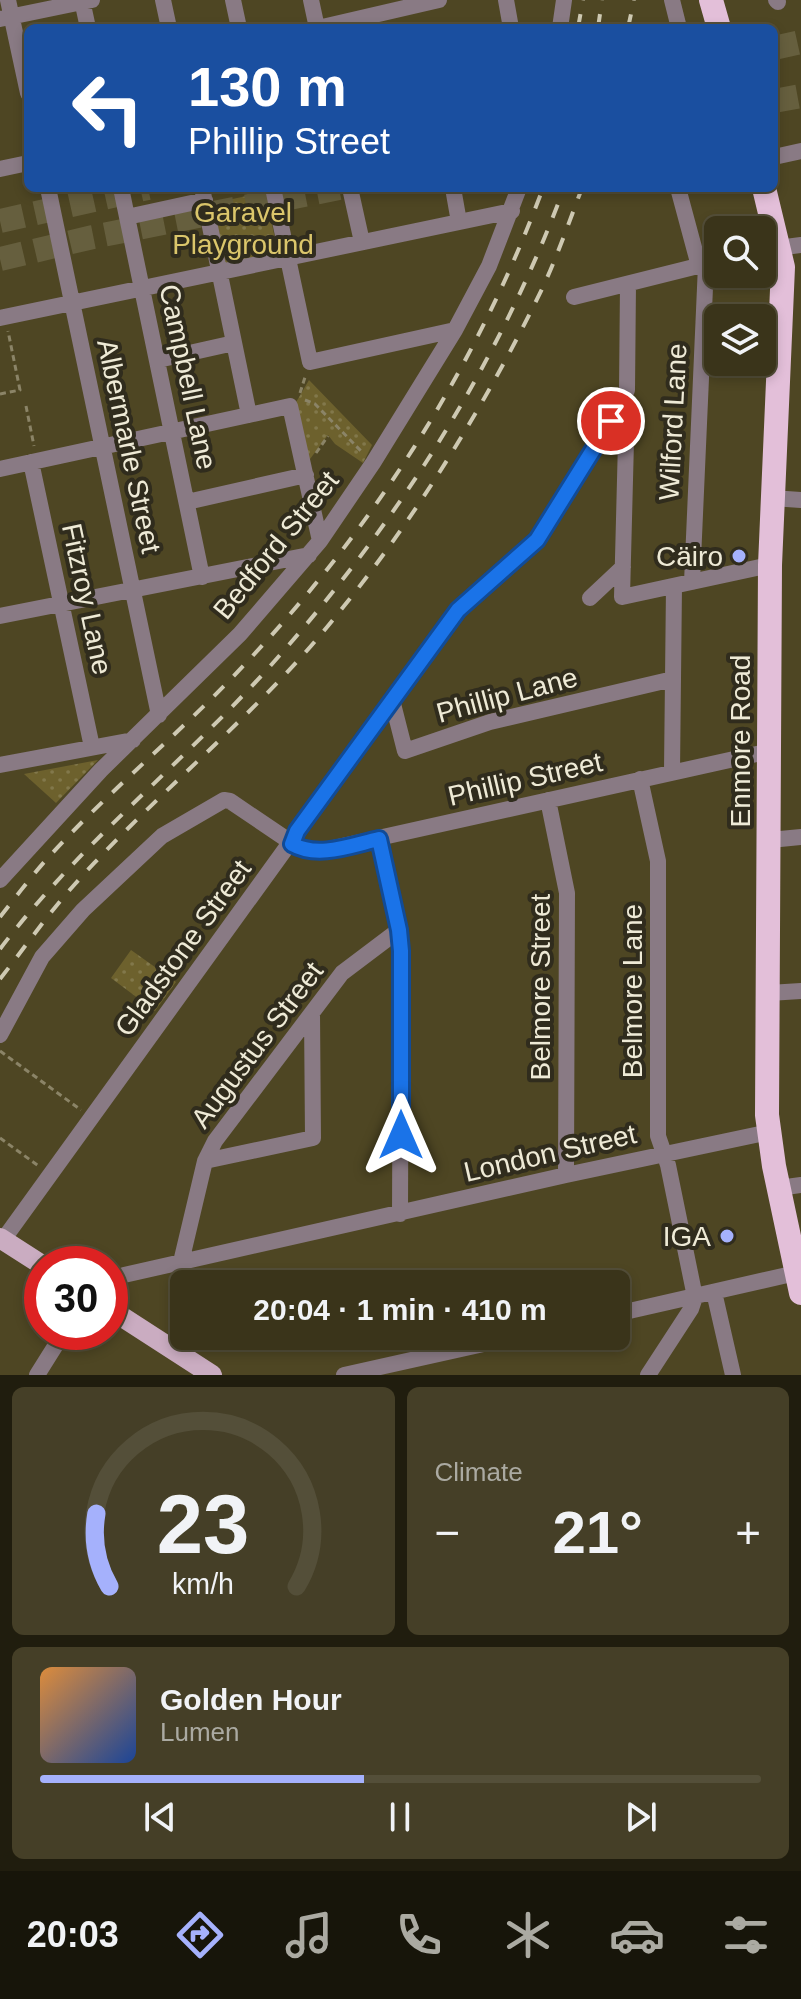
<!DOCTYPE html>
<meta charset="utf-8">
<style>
body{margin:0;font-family:Arial,sans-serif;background:#453f27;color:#f1f3f6;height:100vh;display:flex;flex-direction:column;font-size:30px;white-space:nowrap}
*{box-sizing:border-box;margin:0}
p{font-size:26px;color:#abaaa2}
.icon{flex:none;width:44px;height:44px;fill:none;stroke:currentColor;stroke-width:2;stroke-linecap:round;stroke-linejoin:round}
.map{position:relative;height:1375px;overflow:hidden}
.details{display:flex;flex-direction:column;gap:12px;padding:12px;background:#201d0e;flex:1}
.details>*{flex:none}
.banner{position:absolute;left:24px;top:24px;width:754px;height:168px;border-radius:12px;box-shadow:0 4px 12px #0003,0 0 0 2px #544f39;background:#1a4fa0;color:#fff;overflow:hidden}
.tools{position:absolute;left:704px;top:216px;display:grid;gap:16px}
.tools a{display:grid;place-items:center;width:72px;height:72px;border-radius:12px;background:#3a341a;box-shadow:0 4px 12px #0003,0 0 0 2px #544f39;font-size:40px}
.speed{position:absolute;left:24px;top:1246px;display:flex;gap:16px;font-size:40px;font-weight:700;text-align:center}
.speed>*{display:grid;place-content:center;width:104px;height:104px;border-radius:50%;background:#3a341a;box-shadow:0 4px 12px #0003,0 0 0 2px #544f39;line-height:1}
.speed .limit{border:12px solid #d22;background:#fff;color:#111}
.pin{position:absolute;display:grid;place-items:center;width:68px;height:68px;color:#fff;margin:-34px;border:4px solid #fff;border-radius:50%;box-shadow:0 2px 8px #0007}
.me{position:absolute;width:88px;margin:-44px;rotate:0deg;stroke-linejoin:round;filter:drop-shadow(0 0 6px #0008)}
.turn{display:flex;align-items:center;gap:28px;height:168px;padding:0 32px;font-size:36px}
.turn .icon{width:104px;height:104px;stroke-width:2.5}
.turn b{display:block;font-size:56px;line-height:68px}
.big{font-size:60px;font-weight:700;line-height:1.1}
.details .widget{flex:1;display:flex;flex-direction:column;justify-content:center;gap:12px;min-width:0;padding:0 28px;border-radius:12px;background:#453f27}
.details .dial{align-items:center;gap:0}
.dial svg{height:208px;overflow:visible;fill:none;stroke:#544f39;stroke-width:7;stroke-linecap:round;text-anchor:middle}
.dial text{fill:#f1f3f6;stroke:none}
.song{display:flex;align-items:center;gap:24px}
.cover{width:96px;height:96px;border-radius:12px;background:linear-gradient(135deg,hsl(30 70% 55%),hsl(220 70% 35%))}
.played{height:8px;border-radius:4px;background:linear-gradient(90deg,#a5b1fc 45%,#544f39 45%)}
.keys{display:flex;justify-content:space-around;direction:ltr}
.heat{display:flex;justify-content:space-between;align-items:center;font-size:44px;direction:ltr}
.details .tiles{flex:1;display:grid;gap:12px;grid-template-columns:1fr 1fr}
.widget:last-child{grid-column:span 2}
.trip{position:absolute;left:170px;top:1270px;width:460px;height:80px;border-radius:12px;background:#3a341a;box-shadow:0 4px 12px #0003,0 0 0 2px #544f39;font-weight:700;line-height:80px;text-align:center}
.tab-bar{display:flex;height:128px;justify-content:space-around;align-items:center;background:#17150a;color:#abaaa2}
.tab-bar .icon{width:56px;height:56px}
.tab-bar .selected{color:#a5b1fc}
.tab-bar b{font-size:36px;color:#f1f3f6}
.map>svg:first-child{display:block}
.park{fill:url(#park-dots)}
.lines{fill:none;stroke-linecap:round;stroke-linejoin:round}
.highway-tunnel{stroke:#665f3e;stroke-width:24;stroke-dasharray:24 12;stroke-linecap:butt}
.path{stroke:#8b8467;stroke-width:3;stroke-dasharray:6 4;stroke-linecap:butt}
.minor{stroke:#897a84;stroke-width:16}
.major{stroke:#caacc1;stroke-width:20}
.highway{stroke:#e3bfd9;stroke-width:24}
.rail{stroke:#cec9b2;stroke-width:4;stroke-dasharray:14 14;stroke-linecap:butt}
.route-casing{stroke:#114b97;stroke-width:20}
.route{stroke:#1a73e8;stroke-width:14}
.poi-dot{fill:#a5b1fc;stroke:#302c1d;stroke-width:3}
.labels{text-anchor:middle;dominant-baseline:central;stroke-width:8;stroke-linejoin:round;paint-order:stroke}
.park-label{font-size:28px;fill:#dbc66b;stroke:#302c1d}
.street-label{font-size:28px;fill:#eeead6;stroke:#302c1d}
.poi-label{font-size:28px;fill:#eeead6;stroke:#302c1d;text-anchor:end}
</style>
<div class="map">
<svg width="801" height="1375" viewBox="0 0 801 1375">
<defs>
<pattern id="park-dots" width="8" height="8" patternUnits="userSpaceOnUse" patternTransform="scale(2)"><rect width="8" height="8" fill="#6d612d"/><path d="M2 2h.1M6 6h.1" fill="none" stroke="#82784b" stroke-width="1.8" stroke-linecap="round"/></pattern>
</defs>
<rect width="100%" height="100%" fill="#4e4623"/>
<path class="park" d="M 265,192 L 278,253 L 222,265 L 209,204 Z
M 309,380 L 372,445 L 363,463 L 335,444 L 328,435 L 307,463 L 295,404 Z
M 98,760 L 56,803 L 24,774 Z
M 131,950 L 176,982 L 155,1011 L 111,978 Z"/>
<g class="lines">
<path class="highway-tunnel" d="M 774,48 L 801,42
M 774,101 L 801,96
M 0,221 L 148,188
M 0,259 L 93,237 L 339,188"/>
<path class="path" d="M 300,393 L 306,374
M 0,394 L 20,390 L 8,331
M 305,400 L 315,404 L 361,451
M 26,406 L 34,446
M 316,453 L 328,436
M 0,1051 L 81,1110
M 0,1138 L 40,1167"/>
<path class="minor" d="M 8,0 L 28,93
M 82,0 L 88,28
M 163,0 L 169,28
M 233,0 L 239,28
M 311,0 L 317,28
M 506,0 L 511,28
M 672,0 L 679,28
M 776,0 L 778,2
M 0,19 L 92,0
M 318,28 L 439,0
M 560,28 L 564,0
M 774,157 L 801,151
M 0,169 L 28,163
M 48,188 L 159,715
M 121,188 L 202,577
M 202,188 L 249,415
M 273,188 L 310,362 L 455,330
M 350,188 L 362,242
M 453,188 L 459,222
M 678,188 L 699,266
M 127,217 L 205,200
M 762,250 L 801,245
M 574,297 L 718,261
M 0,318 L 512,211
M 158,360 L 234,343
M 611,421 L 626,441 L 622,597 L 770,565
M 31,462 L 92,747
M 0,469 L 290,406 L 320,541
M 772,498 L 801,500
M 187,502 L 306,475
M 692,582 L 706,265
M 590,598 L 623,567
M 0,616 L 309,555
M 392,700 L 405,751 L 490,722 L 673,679
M 0,765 L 133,740
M 672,771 L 674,586
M 640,779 L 658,861 L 658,1136 L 668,1165 L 695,1297 L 691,1309 L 648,1375
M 548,800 L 567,893 L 566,1175
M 379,839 L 399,930 L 401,951 L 400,1214
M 770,840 L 801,837
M 0,880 L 101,770 L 240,634 L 320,541 L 373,463 L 455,330 L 489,266 L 519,188
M 769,993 L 801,991
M 0,1035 L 42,957 L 83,910 L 162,836 L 224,800 L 230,801 L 298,847 L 320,851 L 770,751
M 205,1161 L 313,1138 L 312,1013
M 779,1188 L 801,1185
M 3,1240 L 458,610 L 537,540 L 611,421 L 627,390 L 628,284
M 181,1262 L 205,1161 L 215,1141 L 342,973 L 399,930
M 110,1281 L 124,1275 L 566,1175 L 769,1132
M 714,1292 L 733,1375
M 616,1314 L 796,1273
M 37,1375 L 64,1332
M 344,1375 L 519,1336"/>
<path class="major" d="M 0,1238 L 42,1265
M 110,1309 L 212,1375"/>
<path class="highway" d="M 711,0 L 719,28
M 764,188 L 783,267 L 770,565 L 767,1115 L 774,1166 L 801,1293"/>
<path class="rail" d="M 578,28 L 583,0
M 598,28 L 602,0
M 628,28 L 634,0
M 0,917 C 15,898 30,878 46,860 C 108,791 182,732 245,664 C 374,528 478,364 543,188
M 0,949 C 77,847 177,768 263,674 C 391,533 498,367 564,188
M 0,979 C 25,947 48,914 75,884 C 158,791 258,714 336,616 C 416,518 487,402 542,289 C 557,257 569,222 582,188"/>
</g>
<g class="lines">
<g class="route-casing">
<path id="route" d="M 401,1135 L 401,951 L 399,930 L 379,839 C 352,845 318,859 292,844 L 297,831 L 458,610 L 537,540 L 611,421"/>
</g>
<use href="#route" class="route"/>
</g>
<g class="poi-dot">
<circle cx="739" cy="556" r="8"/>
<circle cx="727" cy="1236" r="8"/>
</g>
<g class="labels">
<g class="park-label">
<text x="243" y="212">Garavel<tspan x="243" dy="32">Playground</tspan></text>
</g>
<g class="street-label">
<text transform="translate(188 377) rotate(78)">Campbell Lane</text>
<text transform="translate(673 422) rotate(-87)">Wilford Lane</text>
<text transform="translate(129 446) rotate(78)">Albermarle Street</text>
<text transform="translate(276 545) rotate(-51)">Bedford Street</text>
<text transform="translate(87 599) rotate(78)">Fitzroy Lane</text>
<text transform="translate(507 695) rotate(-15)">Phillip Lane</text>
<text transform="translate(740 741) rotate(-90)">Enmore Road</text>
<text transform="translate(525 779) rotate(-13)">Phillip Street</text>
<text transform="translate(183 948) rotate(-54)">Gladstone Street</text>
<text transform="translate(540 987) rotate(-90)">Belmore Street</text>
<text transform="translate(632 991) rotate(-90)">Belmore Lane</text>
<text transform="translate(257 1045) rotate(-53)">Augustus Street</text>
<text transform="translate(550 1153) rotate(-13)">London Street</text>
</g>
<g class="poi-label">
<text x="723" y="556">Cäiro</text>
<text x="711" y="1236">IGA</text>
</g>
</g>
</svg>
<div class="tools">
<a><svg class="icon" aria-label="search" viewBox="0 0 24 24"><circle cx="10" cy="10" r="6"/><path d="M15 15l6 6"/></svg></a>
<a><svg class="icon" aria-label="layers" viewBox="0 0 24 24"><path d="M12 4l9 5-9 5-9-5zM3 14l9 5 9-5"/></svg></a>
</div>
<div class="speed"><div class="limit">30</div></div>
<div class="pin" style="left:611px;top:421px;background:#d93025"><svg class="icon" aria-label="arrive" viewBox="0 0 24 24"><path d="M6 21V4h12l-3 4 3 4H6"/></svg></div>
<svg class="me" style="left:401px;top:1135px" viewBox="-20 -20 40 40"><path d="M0-17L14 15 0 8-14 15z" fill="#1a73e8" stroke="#fff" stroke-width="4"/></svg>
<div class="trip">20:04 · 1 min · 410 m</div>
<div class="banner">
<div class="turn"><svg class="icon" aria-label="left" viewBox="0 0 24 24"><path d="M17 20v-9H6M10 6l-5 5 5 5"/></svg><div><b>130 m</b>Phillip Street</div></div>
</div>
</div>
<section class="details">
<div class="tiles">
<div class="widget dial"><svg viewBox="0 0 100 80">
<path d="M14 69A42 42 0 1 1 86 69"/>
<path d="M14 69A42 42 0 0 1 9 41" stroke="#a5b1fc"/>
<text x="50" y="56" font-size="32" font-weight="700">23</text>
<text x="50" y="72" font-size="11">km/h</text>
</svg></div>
<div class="widget"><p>Climate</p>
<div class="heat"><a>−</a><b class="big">21°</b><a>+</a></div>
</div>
<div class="widget">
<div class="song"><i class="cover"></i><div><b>Golden Hour</b><p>Lumen</p></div></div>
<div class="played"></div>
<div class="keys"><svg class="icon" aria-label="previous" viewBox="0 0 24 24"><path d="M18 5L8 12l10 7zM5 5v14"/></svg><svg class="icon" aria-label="pause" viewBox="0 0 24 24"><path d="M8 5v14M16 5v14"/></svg><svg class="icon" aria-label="next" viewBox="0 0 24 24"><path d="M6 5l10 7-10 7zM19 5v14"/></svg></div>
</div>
</div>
</section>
<nav class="tab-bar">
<b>20:03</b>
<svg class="icon selected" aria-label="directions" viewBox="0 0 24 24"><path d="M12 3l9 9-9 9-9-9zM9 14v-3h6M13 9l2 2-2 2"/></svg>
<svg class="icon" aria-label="music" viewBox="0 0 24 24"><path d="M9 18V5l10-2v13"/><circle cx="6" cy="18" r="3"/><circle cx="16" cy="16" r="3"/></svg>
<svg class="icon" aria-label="phone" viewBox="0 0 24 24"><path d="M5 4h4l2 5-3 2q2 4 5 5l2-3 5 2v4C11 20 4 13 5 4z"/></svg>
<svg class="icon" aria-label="climate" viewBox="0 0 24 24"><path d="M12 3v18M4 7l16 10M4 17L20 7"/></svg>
<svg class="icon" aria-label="car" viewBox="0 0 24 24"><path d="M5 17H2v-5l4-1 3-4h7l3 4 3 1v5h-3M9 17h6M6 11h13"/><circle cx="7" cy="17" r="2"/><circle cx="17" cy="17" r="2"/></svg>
<svg class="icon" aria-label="filters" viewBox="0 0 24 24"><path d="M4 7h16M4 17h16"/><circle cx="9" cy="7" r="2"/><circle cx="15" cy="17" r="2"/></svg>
</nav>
